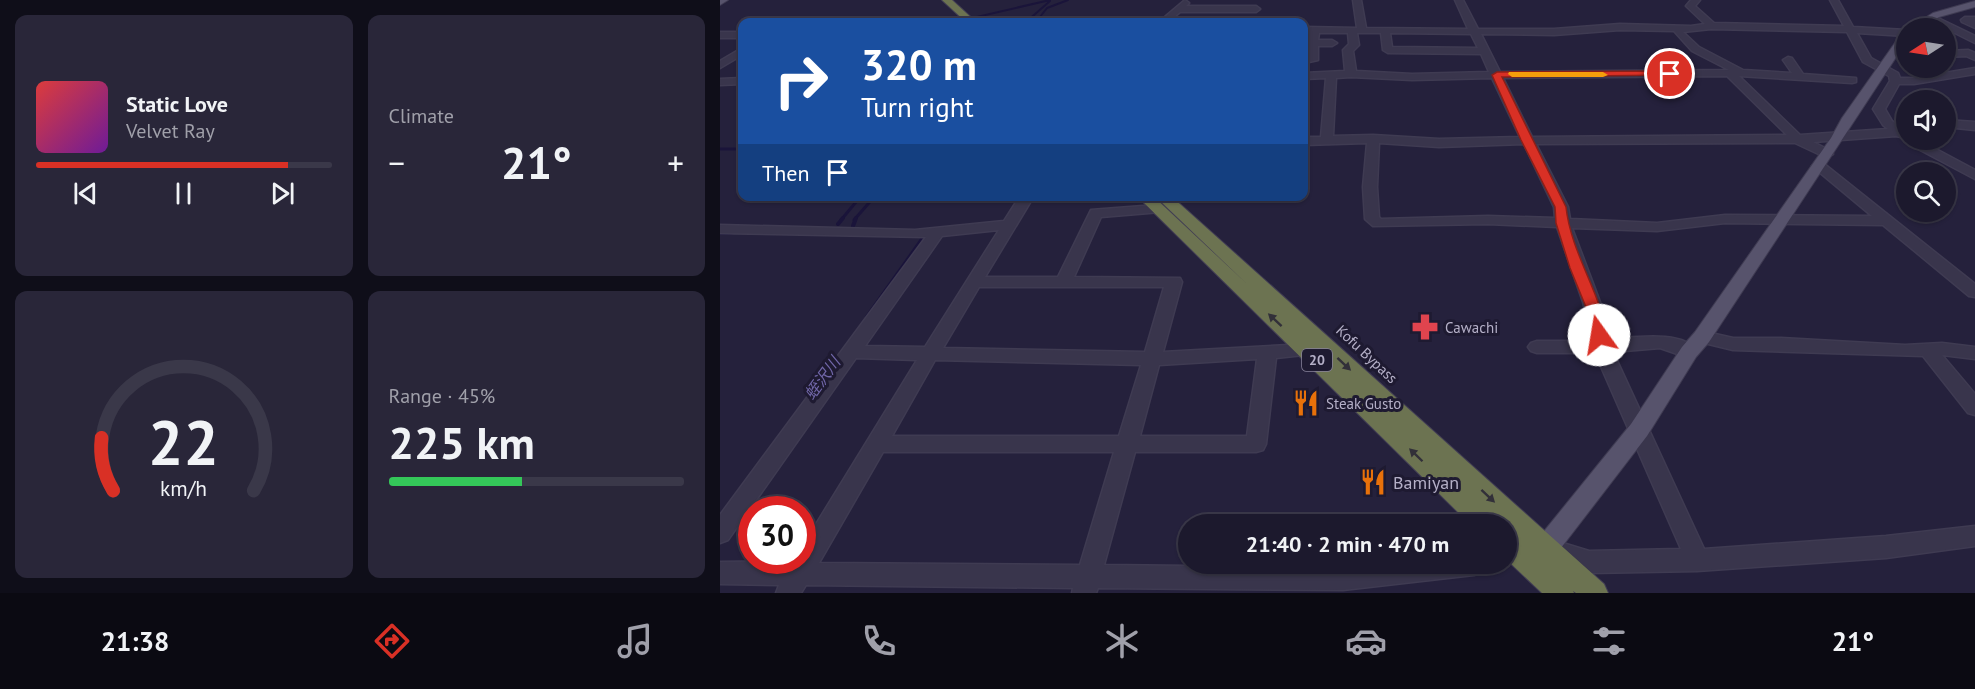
<!DOCTYPE html>
<meta charset="utf-8">
<style>
body{margin:0;font-family:"PT Sans","Noto Sans JP",sans-serif;background:#292639;color:#f1f3f6;height:100vh;display:flex;flex-direction:column;font-size:22px;white-space:nowrap}
*{box-sizing:border-box;margin:0}
p{font-size:20px;color:#a0a0aa}
.icon{flex:none;width:33px;height:33px;fill:none;stroke:currentColor;stroke-width:2;stroke-linecap:round;stroke-linejoin:round}
.map{position:relative;flex:1;overflow:hidden}
.side{display:flex;flex-direction:column;gap:15px;padding:15px;background:#0f0e19;width:720px}
.side>*{flex:none}
.hud{position:absolute;left:18px;top:18px;width:570px;height:183px;border-radius:12px;box-shadow:0 2px 4px #0004,0 0 0 2px #3a3849;background:#1a4fa0;color:#fff;overflow:hidden}
.needle{width:39px;rotate:258deg}
.buttons{position:absolute;left:1176px;top:18px;display:grid;gap:12px}
.buttons a{display:grid;place-items:center;width:60px;height:60px;border-radius:50%;background:#1c192d;box-shadow:0 2px 4px #0004,0 0 0 2px #3a3849;font-size:30px}
.speed{position:absolute;left:18px;top:496px;display:flex;gap:12px;font-size:30px;font-weight:700;text-align:center}
.speed>*{display:grid;place-content:center;width:78px;height:78px;border-radius:50%;background:#1c192d;box-shadow:0 2px 4px #0004,0 0 0 2px #3a3849;line-height:1}
.speed .limit{border:9px solid #d22;background:#fff;color:#111}
.pin{position:absolute;display:grid;place-items:center;width:51px;height:51px;color:#fff;margin:-26px;border:3px solid #fff;border-radius:50%;box-shadow:0 2px 6px #0007}
.me{position:absolute;width:66px;margin:-33px;rotate:347deg;stroke-linejoin:round;filter:drop-shadow(0 0 4px #0008)}
.turn{display:flex;align-items:center;gap:21px;height:126px;padding:0 24px;font-size:27px}
.turn .icon{width:78px;height:78px;stroke-width:2.5}
.turn b{display:block;font-size:42px;line-height:51px}
.then{display:flex;align-items:center;height:57px;padding:0 24px;background:#0003;gap:12px;font-size:22px}
.big{font-size:45px;font-weight:700;line-height:1.1}
.side .tile{flex:1;display:flex;flex-direction:column;justify-content:center;gap:9px;min-width:0;padding:0 21px;border-radius:12px;background:#292639}
.side .dial{align-items:center;gap:0}
.dial svg{height:156px;overflow:visible;fill:none;stroke:#3a3849;stroke-width:7;stroke-linecap:round;text-anchor:middle}
.dial text{fill:#f1f3f6;stroke:none}
.song{display:flex;align-items:center;gap:18px}
.cover{width:72px;height:72px;border-radius:9px;background:linear-gradient(135deg,hsl(0 70% 55%),hsl(280 70% 35%))}
.played{height:6px;border-radius:3px;background:linear-gradient(90deg,#d93025 85%,#3a3849 85%)}
.keys{display:flex;justify-content:space-around;direction:ltr}
.heat{display:flex;justify-content:space-between;align-items:center;font-size:33px;direction:ltr}
.charge{height:9px;border-radius:4px;background:linear-gradient(90deg,#34c759 45%,#3a3849 0)}
.side .tiles{flex:1;display:grid;gap:15px;grid-template-columns:repeat(2,1fr)}
.trip{position:absolute;left:458px;top:514px;width:339px;height:60px;border-radius:30px;background:#1c192d;box-shadow:0 2px 4px #0004,0 0 0 2px #3a3849;font-weight:700;line-height:60px;text-align:center}
.menu{display:flex;height:96px;justify-content:space-around;align-items:center;background:#0b0a12;color:#a0a0aa}
.menu .icon{width:42px;height:42px}
.menu .current{color:#d93025}
.menu b{font-size:27px;color:#f1f3f6}
main{display:flex;flex:1;min-height:0}
.map>svg:first-child{display:block}
.lines{fill:none;stroke-linecap:round;stroke-linejoin:round}
.stream-far2{stroke:#1a143a;stroke-width:2}
.stream-far1{stroke:#1a143a;stroke-width:3}
.stream{stroke:#1a143a;stroke-width:4}
.minor-casing{stroke:#3f3b52;stroke-width:3}
.major-casing{stroke:#3f3b52;stroke-width:2}
.highway-casing{stroke:#413d54;stroke-width:2}
.minor{fill:#39354c;fill-rule:evenodd}
.major{fill:#57536c;fill-rule:evenodd}
.highway{fill:#6c7351;fill-rule:evenodd}
.oneway{fill:#323039}
.route{fill:#d93025;stroke:#8d1f18;stroke-width:1.5}
.slow{fill:#f59e0b}
.labels{text-anchor:middle;dominant-baseline:central;stroke-width:6;stroke-linejoin:round;paint-order:stroke}
.shield{fill:#1e1a31;stroke:#88839b;stroke-width:1.5}
.shield-label{font-size:14px;font-weight:bold;fill:#b5b0c8}
.poi-label{font-size:15px;fill:#b5b0c8;stroke:#1e1a31;text-anchor:start}
.street-label{font-size:15px;fill:#b5b0c8;stroke:#1e1a31}
.water-label{font-size:16px;font-style:italic;fill:#7167a9;stroke:#1e1a31}
.near-poi-label{font-size:18px;fill:#b5b0c8;stroke:#1e1a31;text-anchor:start}
</style>
<main>
<section class="side">
<div class="tiles">
<div class="tile">
<div class="song"><i class="cover"></i><div><b>Static Love</b><p>Velvet Ray</p></div></div>
<div class="played"></div>
<div class="keys"><svg class="icon" aria-label="previous" viewBox="0 0 24 24"><path d="M18 5L8 12l10 7zM5 5v14"/></svg><svg class="icon" aria-label="pause" viewBox="0 0 24 24"><path d="M8 5v14M16 5v14"/></svg><svg class="icon" aria-label="next" viewBox="0 0 24 24"><path d="M6 5l10 7-10 7zM19 5v14"/></svg></div>
</div>
<div class="tile"><p>Climate</p>
<div class="heat"><a>−</a><b class="big">21°</b><a>+</a></div>
</div>
<div class="tile dial"><svg viewBox="0 0 100 80">
<path d="M14 69A42 42 0 1 1 86 69"/>
<path d="M14 69A42 42 0 0 1 8 42" stroke="#d93025"/>
<text x="50" y="56" font-size="32" font-weight="700">22</text>
<text x="50" y="72" font-size="11">km/h</text>
</svg></div>
<div class="tile"><p>Range · 45%</p><b class="big">225 km</b><div class="charge"></div></div>
</div>
</section>
<div class="map">
<svg width="1255" height="593" viewBox="0 0 1255 593">
<rect width="100%" height="100%" fill="#25213c"/>
<g class="lines">
<path class="stream-far2" d="M 235,22 L 330,0
M 306,22 L 330,1
M 316,22 L 327,8 L 348,0"/>
<path class="stream-far1" d="M 0,149 L 22,149
M 121,220 L 141,196
M 134,220 L 155,196"/>
<path class="stream" d="M 118,224 L 123,218
M 133,226 L 136,218
M 0,233 L 11,233
M 147,317 L 203,238"/>
<g class="minor-casing">
<path id="minor" d="M 465,0 L 469,3 L 466,6 L 536,6 L 540,9 L 536,12 L 460,12 L 448,22 L 439,22 Z
M 633,0 L 641,0 L 646,28 L 748,29 L 735,0 L 743,0 L 758,29 L 834,29 L 900,24 L 971,26 L 985,24 L 966,6 L 971,0 L 980,0 L 975,6 L 994,23 L 1124,26 L 1110,0 L 1118,0 L 1133,27 L 1186,30 L 1186,36 L 1137,33 L 1151,58 L 1178,73 L 1180,78 L 1194,78 L 1255,68 L 1255,74 L 1194,84 L 1179,84 L 1165,109 L 1172,121 L 1186,132 L 1186,140 L 1199,140 L 1255,170 L 1255,179 L 1187,143 L 1185,140 L 1186,138 L 1176,136 L 1093,142 L 1111,151 L 1113,154 L 1107,158 L 1075,143 L 816,144 L 848,207 L 850,219 L 937,223 L 1005,215 L 1152,216 L 1092,166 L 1098,162 L 1103,163 L 1255,284 L 1255,297 L 1249,296 L 1163,225 L 1005,223 L 937,231 L 852,228 L 880,302 L 889,339 C 912,338 964,329 978,352 L 975,356 L 969,358 L 940,348 L 893,352 L 984,549 L 1166,536 L 1255,526 L 1255,546 L 1166,558 L 977,571 L 869,573 L 825,559 L 821,551 L 825,543 L 833,540 L 869,551 L 961,549 L 875,353 L 817,353 L 811,351 L 808,347 L 811,343 L 817,341 L 871,341 L 863,302 L 837,227 L 768,224 L 653,226 L 645,219 L 643,187 L 647,143 L 584,145 L 584,137 L 601,137 L 606,78 L 584,79 L 584,73 L 625,71 L 623,50 L 629,44 L 628,33 L 599,33 L 598,40 L 612,40 L 617,43 L 612,46 L 598,46 L 598,60 L 589,62 L 589,33 L 584,33 L 584,27 L 637,28 ZM 991,29 L 1127,32 L 1143,62 L 1169,76 L 1170,81 L 1153,109 L 1163,125 L 1168,129 L 1080,135 L 1019,76 L 1132,83 L 1136,82 L 1136,78 L 1083,74 L 1072,58 L 1068,57 L 1063,60 L 1072,73 L 1023,70 L 979,47 L 963,32 ZM 900,30 L 954,31 L 972,51 L 1009,70 L 780,72 L 761,34 L 834,35 ZM 637,33 L 661,33 L 663,50 L 668,53 L 761,54 L 769,72 L 692,74 L 636,71 L 633,51 L 639,45 ZM 670,33 L 751,34 L 758,48 L 672,47 ZM 1007,76 L 1067,135 L 812,137 L 783,78 ZM 631,77 L 692,80 L 772,78 L 800,137 L 719,139 L 653,135 L 613,136 L 616,78 ZM 659,143 L 719,147 L 804,144 L 834,207 L 835,218 L 768,216 L 661,219 L 659,217 L 657,187 Z
M 1245,17 L 1255,17 L 1255,28 L 1242,22 L 1241,20 Z
M 1218,18 L 1255,36 L 1255,43 L 1215,23 L 1214,21 Z
M 0,32 L 22,32 L 22,38 L 0,38 Z
M 22,48 L 22,55 L 0,68 L 0,61 Z
M 1248,50 L 1255,53 L 1255,60 L 1246,56 L 1226,57 L 1226,51 Z
M 22,78 L 22,84 L 0,85 L 0,79 Z
M 1226,120 L 1255,122 L 1255,130 L 1226,127 Z
M 300,196 L 314,196 L 265,277 L 338,277 L 371,210 L 436,205 L 443,209 L 441,212 L 381,217 L 354,277 L 460,278 L 462,282 L 443,352 L 587,344 L 593,346 L 596,350 L 593,354 L 556,358 L 546,444 L 543,450 L 536,452 L 415,452 L 384,565 L 623,568 L 655,564 L 766,564 L 762,572 L 754,575 L 623,590 L 378,588 L 376,593 L 352,593 L 353,588 L 86,585 L 81,593 L 56,593 L 59,585 L 0,584 L 0,562 L 82,561 L 82,547 L 197,360 L 136,358 L 8,540 L 0,543 L 0,515 L 206,237 L 0,233 L 0,225 L 195,230 L 284,221 ZM 279,230 L 205,347 L 145,346 L 222,236 ZM 259,287 L 444,287 L 425,352 L 223,348 ZM 537,359 L 527,436 L 420,436 L 439,365 ZM 215,360 L 421,365 L 399,436 L 172,436 ZM 163,452 L 394,452 L 360,565 L 99,563 Z
M 982,331 L 1013,338 L 1061,338 L 1185,345 L 1222,343 L 1255,347 L 1255,359 L 1222,355 L 1255,394 L 1255,415 L 1248,413 L 1203,356 L 1013,350 L 976,341 L 973,337 L 976,333 Z"/>
</g>
<g class="major-casing">
<path id="major" d="M 0,0 L 8,0 L 0,5 Z
M 1255,1 L 1255,7 L 1219,17 L 1200,28 L 1189,28 L 1213,13 Z
M 1186,32 L 1186,42 L 989,342 L 976,357 L 927,436 L 834,557 L 815,564 L 806,560 L 802,552 L 806,544 L 817,540 L 911,424 L 962,347 L 975,332 L 1111,138 L 1122,118 L 1182,33 Z"/>
</g>
<g class="highway-casing">
<path id="highway" d="M 222,0 L 232,0 L 256,22 L 246,22 Z
M 417,196 L 433,196 L 527,284 L 435,196 L 451,196 L 884,584 L 888,593 L 856,593 L 853,591 L 854,593 L 822,593 L 786,559 L 786,531 L 792,533 L 778,520 L 780,525 L 751,525 Z"/>
</g>
<use href="#minor" class="minor"/>
<use href="#major" class="major"/>
<use href="#highway" class="highway"/>
</g>
<defs><path id="oneway-solid" d="M-6-.8H1V-3.2L6.5 0L1 3.2V.8H-6Z" transform="scale(1.5)"/></defs>
<g class="oneway">
<use href="#oneway-solid" transform="translate(555 320) rotate(-137)"/>
<use href="#oneway-solid" transform="translate(624 364) rotate(43)"/>
<use href="#oneway-solid" transform="translate(696 455) rotate(-136)"/>
<use href="#oneway-solid" transform="translate(768 496) rotate(43)"/>
</g>
<path class="route" d="M 950,71 L 954,74 L 953,75 L 782,77 L 846,207 C 851,253 880,291 887,335 L 879,340 L 872,335 L 870,317 L 850,268 L 836,223 L 835,207 L 801,140 L 772,75 L 777,72 Z"/>
<path class="slow" d="M 789,72 L 883,72 L 888,75 L 883,77 L 792,77 L 788,74 Z"/>
<defs>
<g id="pharmacy-bare" transform="scale(2.07)"><path d="M-2-6h4v4h4v4h-4v4h-4v-4h-4v-4h4Z" fill="#e0444e" stroke="#1e1a31" stroke-width="2.5" paint-order="stroke"/></g>
<g id="restaurant-bare" transform="scale(2.07)"><path d="M-5-6h1v4h1v-4h1v4h1v-4h1v5L-1.5 .5V6h-2V.5L-5-1ZM5-6V6H3V1.5H1.5Q1.5-4 5-6Z" fill="#e8710a" stroke="#1e1a31" stroke-width="2.5" paint-order="stroke"/></g>
</defs>
<g fill-rule="evenodd">
<use href="#pharmacy-bare" x="705" y="327"/>
<use href="#restaurant-bare" x="586" y="403"/>
<use href="#restaurant-bare" x="653" y="482"/>
</g>
<g class="labels">
<rect class="shield" x="582" y="349" width="30" height="22" rx="4.5"/>
<g class="shield-label">
<text x="597" y="360">20</text>
</g>
<g class="poi-label">
<text x="725" y="327">Cawachi</text>
<text x="606" y="403">Steak Gusto</text>
</g>
<g class="street-label">
<text transform="translate(647 354) rotate(43)">Kofu Bypass</text>
</g>
<g class="water-label">
<text transform="translate(102 378) rotate(-54)">蛭沢川</text>
</g>
<g class="near-poi-label">
<text x="673" y="482">Bamiyan</text>
</g>
</g>
</svg>
<div class="buttons">
<a><svg class="needle" viewBox="-14 -14 28 28"><path d="M0-13l5 13h-10z" fill="#e53935"/><path d="M0 13l5-13h-10z" fill="#a0a0aa"/></svg></a>
<a><svg class="icon" aria-label="sound" viewBox="0 0 24 24"><path d="M4 9h4l5-4v14l-5-4H4zM17 9q2 3 0 6"/></svg></a>
<a><svg class="icon" aria-label="search" viewBox="0 0 24 24"><circle cx="10" cy="10" r="6"/><path d="M15 15l6 6"/></svg></a>
</div>
<div class="speed"><div class="limit">30</div></div>
<div class="pin" style="left:950px;top:74px;background:#d93025"><svg class="icon" aria-label="arrive" viewBox="0 0 24 24"><path d="M6 21V4h12l-3 4 3 4H6"/></svg></div>
<svg class="me" style="left:879px;top:335px" viewBox="-20 -20 40 40"><circle r="19" fill="#fff"/><path d="M0-13L10 11 0 6-10 11z" fill="#d93025"/></svg>
<div class="trip">21:40 · 2 min · 470 m</div>
<div class="hud">
<div class="turn"><svg class="icon" aria-label="right" viewBox="0 0 24 24"><path d="M7 20v-9h11M14 6l5 5-5 5"/></svg><div><b>320 m</b>Turn right</div></div>
<div class="then">Then<svg class="icon" aria-label="arrive" viewBox="0 0 24 24"><path d="M6 21V4h12l-3 4 3 4H6"/></svg></div>
</div>
</div>
</main>
<nav class="menu">
<b>21:38</b>
<svg class="icon current" aria-label="directions" viewBox="0 0 24 24"><path d="M12 3l9 9-9 9-9-9zM9 14v-3h6M13 9l2 2-2 2"/></svg>
<svg class="icon" aria-label="music" viewBox="0 0 24 24"><path d="M9 18V5l10-2v13"/><circle cx="6" cy="18" r="3"/><circle cx="16" cy="16" r="3"/></svg>
<svg class="icon" aria-label="phone" viewBox="0 0 24 24"><path d="M5 4h4l2 5-3 2q2 4 5 5l2-3 5 2v4C11 20 4 13 5 4z"/></svg>
<svg class="icon" aria-label="climate" viewBox="0 0 24 24"><path d="M12 3v18M4 7l16 10M4 17L20 7"/></svg>
<svg class="icon" aria-label="car" viewBox="0 0 24 24"><path d="M5 17H2v-5l4-1 3-4h7l3 4 3 1v5h-3M9 17h6M6 11h13"/><circle cx="7" cy="17" r="2"/><circle cx="17" cy="17" r="2"/></svg>
<svg class="icon" aria-label="filters" viewBox="0 0 24 24"><path d="M4 7h16M4 17h16"/><circle cx="9" cy="7" r="2"/><circle cx="15" cy="17" r="2"/></svg>
<b>21°</b>
</nav>
